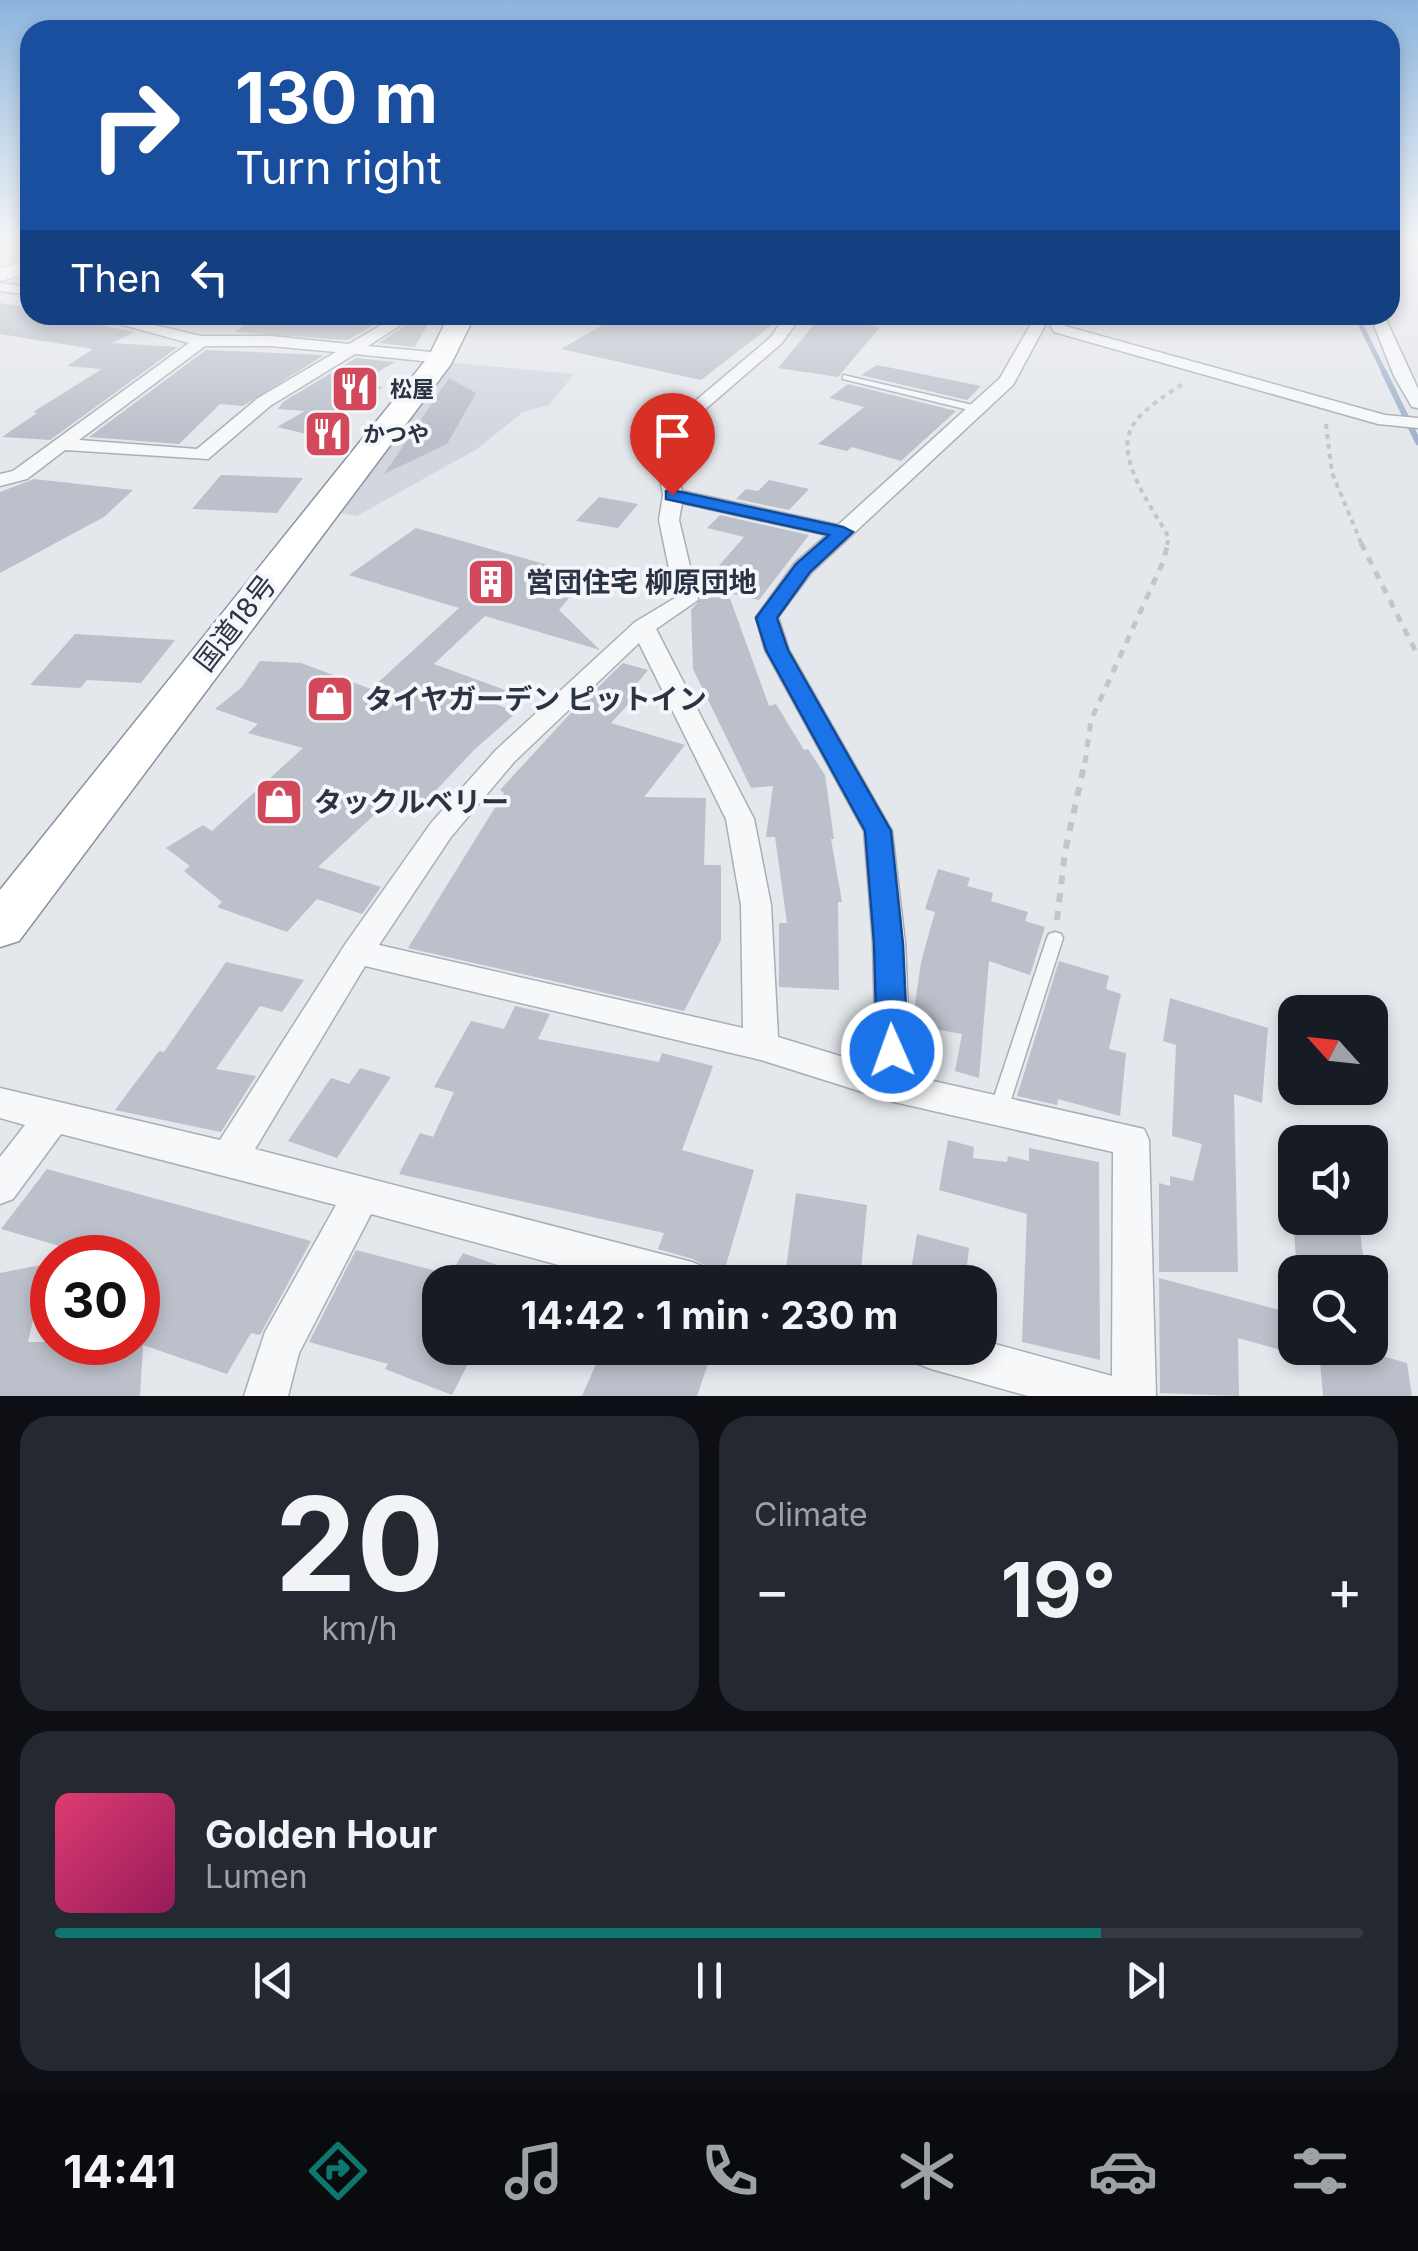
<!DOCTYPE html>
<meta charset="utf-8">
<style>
body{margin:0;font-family:Inter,"Noto Sans JP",sans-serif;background:#242831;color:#f1f3f6;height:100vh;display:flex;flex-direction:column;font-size:38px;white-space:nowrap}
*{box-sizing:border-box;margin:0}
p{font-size:32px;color:#9ea1a6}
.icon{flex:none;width:55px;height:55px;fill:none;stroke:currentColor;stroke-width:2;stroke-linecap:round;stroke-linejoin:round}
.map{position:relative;height:1396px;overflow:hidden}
.sheet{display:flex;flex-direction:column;gap:20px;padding:20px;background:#0d0f14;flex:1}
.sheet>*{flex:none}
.banner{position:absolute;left:20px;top:20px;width:1380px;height:305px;border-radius:30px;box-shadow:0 5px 15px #0003;background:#1a4fa0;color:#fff;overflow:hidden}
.needle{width:65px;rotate:297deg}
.buttons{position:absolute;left:1278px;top:995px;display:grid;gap:20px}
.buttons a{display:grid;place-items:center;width:110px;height:110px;border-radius:20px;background:#171b24;box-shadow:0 5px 15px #0003;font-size:50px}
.speed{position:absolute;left:30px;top:1235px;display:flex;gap:20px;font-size:50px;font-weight:700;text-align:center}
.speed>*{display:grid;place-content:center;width:130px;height:130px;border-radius:50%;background:#171b24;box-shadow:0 5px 15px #0003;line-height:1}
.speed .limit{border:15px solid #d22;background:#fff;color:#111}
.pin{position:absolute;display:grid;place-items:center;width:85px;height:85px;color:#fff;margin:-102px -42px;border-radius:50% 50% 50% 0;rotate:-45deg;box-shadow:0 0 10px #0007}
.pin .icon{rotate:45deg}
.me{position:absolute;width:110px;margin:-55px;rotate:358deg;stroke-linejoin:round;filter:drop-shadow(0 0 8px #0008)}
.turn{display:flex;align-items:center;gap:35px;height:210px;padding:0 50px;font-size:45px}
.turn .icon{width:130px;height:130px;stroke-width:2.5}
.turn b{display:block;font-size:70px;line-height:85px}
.then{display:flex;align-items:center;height:95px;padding:0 50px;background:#0003;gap:20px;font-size:38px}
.big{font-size:75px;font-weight:700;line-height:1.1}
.sheet .card{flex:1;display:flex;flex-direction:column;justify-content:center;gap:15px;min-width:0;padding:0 35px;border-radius:30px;background:#242831}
.sheet .dial{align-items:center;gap:0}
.dial b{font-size:130px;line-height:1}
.song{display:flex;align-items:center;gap:30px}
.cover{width:120px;height:120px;border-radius:15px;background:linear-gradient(135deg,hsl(340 70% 55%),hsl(330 70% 35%))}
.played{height:10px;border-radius:5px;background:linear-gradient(90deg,#0f766e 80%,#363941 80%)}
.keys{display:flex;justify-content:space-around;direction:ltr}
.heat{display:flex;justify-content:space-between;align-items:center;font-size:55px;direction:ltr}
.sheet .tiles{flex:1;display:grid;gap:20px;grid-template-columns:1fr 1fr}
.card:last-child{grid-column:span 2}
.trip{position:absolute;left:422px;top:1265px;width:575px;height:100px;border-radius:30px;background:#171b24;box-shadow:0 5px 15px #0003;font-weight:700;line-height:100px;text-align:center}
.tab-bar{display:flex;height:160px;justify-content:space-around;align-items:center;background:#090b0e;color:#9ea1a6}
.tab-bar .icon{width:70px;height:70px}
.tab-bar .on{color:#0f766e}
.tab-bar b{font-size:45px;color:#f1f3f6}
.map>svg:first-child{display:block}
.built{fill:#d2d6de}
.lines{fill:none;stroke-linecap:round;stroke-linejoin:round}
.stream-far1{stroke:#9fb4cc;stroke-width:5}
.stream{stroke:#9fb4cc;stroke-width:6}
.building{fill:#bbc0ca}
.service-casing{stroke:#a9aeb7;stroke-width:3}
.minor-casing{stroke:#a9aeb7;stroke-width:3}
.secondary-casing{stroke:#a9aeb7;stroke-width:2}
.trunk-casing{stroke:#8b94a3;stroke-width:3}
.path-far2{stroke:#c2c5cb;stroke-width:4;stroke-dasharray:5 5;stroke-linecap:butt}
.path-far1{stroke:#c2c5cb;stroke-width:5;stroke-dasharray:8 8;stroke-linecap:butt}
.path{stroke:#c2c5cb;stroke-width:6;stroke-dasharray:9 9;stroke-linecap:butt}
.service{fill:#f7f8fa;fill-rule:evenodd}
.minor{fill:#f7f8fa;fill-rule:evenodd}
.secondary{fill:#fff;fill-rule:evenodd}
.trunk{fill:#fff;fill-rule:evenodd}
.route{fill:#1a73e8;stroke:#114b97;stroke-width:2.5}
.labels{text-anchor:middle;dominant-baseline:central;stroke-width:8;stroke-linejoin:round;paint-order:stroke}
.far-poi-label{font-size:22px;font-weight:bold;fill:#2b3445;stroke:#f4f6f9;text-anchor:start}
.poi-label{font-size:28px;font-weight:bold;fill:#2b3445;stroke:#f4f6f9;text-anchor:start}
.street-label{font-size:28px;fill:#2b3445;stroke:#f4f6f9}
</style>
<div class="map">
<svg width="1418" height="1396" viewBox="0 0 1418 1396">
<rect width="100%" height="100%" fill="#e4e7ec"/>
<path class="built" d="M 445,362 L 574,374 L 549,405 L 523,412 L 477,449 L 357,516 L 341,513 Z"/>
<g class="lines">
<path class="stream-far1" d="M 1356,315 L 1385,374"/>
<path class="stream" d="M 1384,372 L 1418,442"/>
</g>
<path class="building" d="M 0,303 L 30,308 L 30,315 L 70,315 L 65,318 L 135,332 L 112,343 L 178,347 L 50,440 L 2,437 L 37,413 L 33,412 L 102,369 L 67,366 L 93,349 L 0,334 Z
M 259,315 L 391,315 L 348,340 L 234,332 Z
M 420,315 L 433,315 L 415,347 L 379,343 Z
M 620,315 L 772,315 L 776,322 L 701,380 L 561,349 Z
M 820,317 L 880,327 L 838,377 L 778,368 Z
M 206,350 L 324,355 L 243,406 L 220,404 L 179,444 L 89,437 Z
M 356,358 L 395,362 L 359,383 L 383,387 L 311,435 L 277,427 L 305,411 L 278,409 L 283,402 Z
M 877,365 L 981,386 L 967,400 L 861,375 Z
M 449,378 L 476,393 L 447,444 L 384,474 Z
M 848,384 L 956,411 L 901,461 L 852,447 L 847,451 L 818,444 L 864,407 L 829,398 Z
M 221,475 L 303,478 L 277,513 L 192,509 Z
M 34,479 L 133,490 L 104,517 L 0,573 L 0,492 Z
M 769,480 L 809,489 L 789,510 L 736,499 L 746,489 L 758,491 Z
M 599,497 L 638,504 L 618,528 L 576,521 Z
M 720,515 L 809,535 L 759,600 L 728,593 L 769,706 L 776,704 L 804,750 L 808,749 L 825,775 L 834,839 L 831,839 L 842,902 L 838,902 L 839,990 L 779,987 L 779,923 L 787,923 L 775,837 L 766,837 L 773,786 L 751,788 L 693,669 L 691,610 L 710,588 L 701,586 L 744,537 L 707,528 Z
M 416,528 L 587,576 L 559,610 L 600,650 L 485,616 L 434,664 L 508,691 L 493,703 L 517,712 L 474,750 L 427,800 L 400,791 L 318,867 L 381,887 L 362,914 L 317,899 L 287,932 L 217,907 L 222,902 L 184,871 L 190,866 L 166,848 L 203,825 L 212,831 L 303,748 L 248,733 L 258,724 L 215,709 L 241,688 L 260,661 L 301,663 L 371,689 L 459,608 L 349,575 Z
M 75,634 L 175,640 L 141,683 L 87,680 L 80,688 L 30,685 Z
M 623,663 L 648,670 L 626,697 L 633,699 L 611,723 L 685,745 L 644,797 L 706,798 L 704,865 L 721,865 L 721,940 L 684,1011 L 408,948 L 504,793 L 500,790 L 567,717 Z
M 938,869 L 970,878 L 967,886 L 993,893 L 991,901 L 1028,912 L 1025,921 L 1045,927 L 1030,975 L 989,961 L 979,1078 L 955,1071 L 962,1034 L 912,1025 L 921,962 L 935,912 L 925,909 Z
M 1059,961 L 1109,976 L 1106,989 L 1121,994 L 1109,1049 L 1126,1053 L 1120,1116 L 1058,1099 L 1057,1105 L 1017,1096 Z
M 226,962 L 304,980 L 282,1012 L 260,1006 L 216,1069 L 256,1076 L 221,1132 L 115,1110 L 159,1051 L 164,1052 Z
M 1170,998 L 1268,1028 L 1262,1103 L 1234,1094 L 1238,1272 L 1159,1272 L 1159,1183 L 1170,1186 L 1170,1176 L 1193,1181 L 1202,1144 L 1172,1136 L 1176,1045 L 1163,1041 Z
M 515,1006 L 550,1014 L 538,1039 L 659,1062 L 662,1053 L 713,1066 L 682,1150 L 754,1170 L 723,1275 L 693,1259 L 658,1249 L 664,1233 L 399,1174 L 420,1133 L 433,1137 L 454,1092 L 434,1087 L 471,1021 L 504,1029 Z
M 360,1068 L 391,1077 L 337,1158 L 288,1141 L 331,1078 L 349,1084 Z
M 948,1140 L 974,1147 L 973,1158 L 1007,1162 L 1008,1156 L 1029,1161 L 1029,1148 L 1099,1162 L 1100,1360 L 1022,1342 L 1027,1214 L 939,1190 Z
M 47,1169 L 311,1241 L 260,1335 L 251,1333 L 227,1374 L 143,1345 L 140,1396 L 0,1396 L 0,1273 L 46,1264 L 28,1342 L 138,1342 L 138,1258 L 101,1258 L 1,1229 Z
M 796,1193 L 867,1205 L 860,1282 L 785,1277 Z
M 1293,1218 L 1344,1218 L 1345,1223 L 1359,1222 L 1365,1272 L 1297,1272 Z
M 917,1234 L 969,1248 L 965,1282 L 909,1282 Z
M 356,1250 L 440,1272 L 440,1348 L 476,1348 L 452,1395 L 385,1369 L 388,1364 L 309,1342 Z
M 463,1253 L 537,1279 L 536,1282 L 446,1282 Z
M 1159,1278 L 1295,1314 L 1295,1354 L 1238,1338 L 1239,1396 L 1160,1393 Z
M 603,1348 L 663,1348 L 708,1364 L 697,1396 L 582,1396 Z
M 1319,1348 L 1374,1348 L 1375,1354 L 1407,1363 L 1412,1396 L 1323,1396 Z"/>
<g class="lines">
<g class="service-casing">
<path id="service" d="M 843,375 L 977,406 L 981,409 L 977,412 L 843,379 Z
M 1055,932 L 1061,934 L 1063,938 L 1008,1109 L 1005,1114 L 999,1117 L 993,1114 L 990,1109 L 1047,938 L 1049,934 Z"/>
</g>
<g class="minor-casing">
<path id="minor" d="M 0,283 L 30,287 L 30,295 L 0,291 Z
M 86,315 L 112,315 L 201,336 L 271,336 L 349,344 L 398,315 L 416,315 L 368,346 L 441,353 L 449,358 L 441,363 L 355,354 L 270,406 L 208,459 L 65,450 L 27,479 L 0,486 L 0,474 L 13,471 L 189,343 ZM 205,346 L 271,346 L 336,352 L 258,398 L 197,449 L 79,440 Z
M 776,315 L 791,315 L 797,322 L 782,343 L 680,431 L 674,456 L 682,491 L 838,525 L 1000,378 L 1036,315 L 1060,315 L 1065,326 L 1385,415 L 1418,418 L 1418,428 L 1378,424 L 1054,332 L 1048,320 L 1013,385 L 811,573 L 778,617 L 789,650 L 892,831 L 905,943 L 911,1076 L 1144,1129 L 1149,1140 L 1156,1396 L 1028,1396 L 931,1369 L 916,1363 L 910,1348 L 980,1348 L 980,1340 L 1112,1376 L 1113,1152 L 894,1102 L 761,1060 L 365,966 L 255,1149 L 692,1262 L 706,1268 L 712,1282 L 621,1282 L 371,1214 L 299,1353 L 288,1396 L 244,1396 L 265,1332 L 336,1205 L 61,1134 L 13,1199 L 0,1204 L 0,1157 L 25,1125 L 0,1118 L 0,1088 L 220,1140 L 346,943 L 431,823 L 496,750 L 635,622 L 675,598 L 659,520 L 663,495 L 656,456 L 662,429 L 771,337 L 781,322 ZM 682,503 L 827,535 L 795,563 L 756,617 L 765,650 L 864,831 L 873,943 L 876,1067 L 778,1037 L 771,905 L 754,819 L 656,629 L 698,600 L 679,520 ZM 639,643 L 726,819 L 741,905 L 743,1028 L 379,945 L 451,837 L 514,762 Z
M 1370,315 L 1384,315 L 1418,389 L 1418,408 L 1412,407 L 1394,376 Z"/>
</g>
<g class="secondary-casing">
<path id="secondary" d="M 30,260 L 30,273 L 0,281 L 0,268 Z"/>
</g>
<g class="trunk-casing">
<path id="trunk" d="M 449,315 L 475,315 L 451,364 L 19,941 L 0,947 L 0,890 L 429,356 Z"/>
</g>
<path class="path-far2" d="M 1326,424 L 1332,473 L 1362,545
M 1167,545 L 1169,538 C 1154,509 1110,455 1135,422 C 1147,406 1168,394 1184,383"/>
<path class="path-far1" d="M 1361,543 L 1418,656
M 1085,763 L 1091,720 L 1163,562 L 1168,543"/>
<path class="path" d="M 1057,920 L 1065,852 L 1085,761"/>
<use href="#service" class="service"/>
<use href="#minor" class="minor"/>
<use href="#secondary" class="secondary"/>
<use href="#trunk" class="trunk"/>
</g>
<linearGradient id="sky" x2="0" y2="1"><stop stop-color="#8bb4dd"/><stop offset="0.55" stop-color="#f3f4f6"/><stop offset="1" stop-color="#f3f4f6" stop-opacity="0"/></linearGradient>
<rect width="1418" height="434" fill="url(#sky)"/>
<path class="route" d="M 672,490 L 843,527 L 853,532 L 810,572 L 777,618 L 788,650 L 891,831 L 903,944 L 908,1051 L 904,1060 L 892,1064 L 881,1060 L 877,1051 L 874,944 L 865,831 L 766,650 L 756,618 L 796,564 L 829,535 L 666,499 L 666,491 Z"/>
<defs>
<g id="restaurant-square" transform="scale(2.5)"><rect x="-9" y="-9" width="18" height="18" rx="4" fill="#d1495b" stroke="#f4f6f9"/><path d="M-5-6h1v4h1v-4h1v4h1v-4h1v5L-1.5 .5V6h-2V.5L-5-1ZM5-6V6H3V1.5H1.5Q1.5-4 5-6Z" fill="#fff"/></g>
<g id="building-square" transform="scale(2.5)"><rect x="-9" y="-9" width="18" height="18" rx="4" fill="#d1495b" stroke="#f4f6f9"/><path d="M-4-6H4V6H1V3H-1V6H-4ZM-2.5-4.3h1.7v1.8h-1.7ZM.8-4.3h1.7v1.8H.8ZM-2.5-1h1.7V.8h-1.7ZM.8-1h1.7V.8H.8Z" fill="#fff"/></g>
<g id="shop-square" transform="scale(2.5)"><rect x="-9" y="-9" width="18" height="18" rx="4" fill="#d1495b" stroke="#f4f6f9"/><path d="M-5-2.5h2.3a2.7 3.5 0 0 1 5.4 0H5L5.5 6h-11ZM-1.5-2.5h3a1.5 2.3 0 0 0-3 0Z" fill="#fff"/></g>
</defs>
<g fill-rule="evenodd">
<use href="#restaurant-square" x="355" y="389"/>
<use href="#restaurant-square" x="328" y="434"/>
<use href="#building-square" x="491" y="582"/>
<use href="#shop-square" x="330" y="699"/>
<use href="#shop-square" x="279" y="802"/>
</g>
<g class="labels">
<g class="far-poi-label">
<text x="390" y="389">松屋</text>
<text x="363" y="434">かつや</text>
</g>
<g class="poi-label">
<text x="526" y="582">営団住宅 柳原団地</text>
<text x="365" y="699">タイヤガーデン ピットイン</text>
<text x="314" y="802">タックルベリー</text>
</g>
<g class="street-label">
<text transform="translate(235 623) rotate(-52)">国道18号</text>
</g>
</g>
</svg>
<div class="buttons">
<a><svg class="needle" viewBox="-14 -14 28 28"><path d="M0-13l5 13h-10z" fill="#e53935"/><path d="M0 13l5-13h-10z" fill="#9ea1a6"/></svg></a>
<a><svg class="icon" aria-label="sound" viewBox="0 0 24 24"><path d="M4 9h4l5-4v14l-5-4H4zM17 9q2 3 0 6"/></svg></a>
<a><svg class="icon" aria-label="search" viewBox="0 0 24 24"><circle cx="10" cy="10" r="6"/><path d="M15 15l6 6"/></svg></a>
</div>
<div class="speed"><div class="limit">30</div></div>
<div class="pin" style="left:672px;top:495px;background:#d93025"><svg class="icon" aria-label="arrive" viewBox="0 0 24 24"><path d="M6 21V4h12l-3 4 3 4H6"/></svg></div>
<svg class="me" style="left:892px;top:1051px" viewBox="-20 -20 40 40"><circle r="17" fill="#1a73e8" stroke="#fff" stroke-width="3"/><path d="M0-11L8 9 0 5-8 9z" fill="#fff"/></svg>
<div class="trip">14:42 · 1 min · 230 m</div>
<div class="banner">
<div class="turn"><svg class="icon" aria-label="right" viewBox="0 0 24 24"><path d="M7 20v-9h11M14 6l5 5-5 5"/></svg><div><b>130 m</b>Turn right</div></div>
<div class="then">Then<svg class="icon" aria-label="left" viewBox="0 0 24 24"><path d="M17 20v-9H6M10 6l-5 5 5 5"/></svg></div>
</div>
</div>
<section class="sheet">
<div class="tiles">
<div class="card dial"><b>20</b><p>km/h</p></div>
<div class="card"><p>Climate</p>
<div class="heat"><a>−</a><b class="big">19°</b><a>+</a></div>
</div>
<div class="card">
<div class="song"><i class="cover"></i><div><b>Golden Hour</b><p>Lumen</p></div></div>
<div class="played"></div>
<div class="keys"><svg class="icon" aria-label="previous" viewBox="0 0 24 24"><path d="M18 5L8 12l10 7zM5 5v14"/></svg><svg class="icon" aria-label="pause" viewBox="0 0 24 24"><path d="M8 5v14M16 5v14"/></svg><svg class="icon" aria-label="next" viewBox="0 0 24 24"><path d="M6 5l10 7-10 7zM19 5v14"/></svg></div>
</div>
</div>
</section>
<nav class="tab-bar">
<b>14:41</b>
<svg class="icon on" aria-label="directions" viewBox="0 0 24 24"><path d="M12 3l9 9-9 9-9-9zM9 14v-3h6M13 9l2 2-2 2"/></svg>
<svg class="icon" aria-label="music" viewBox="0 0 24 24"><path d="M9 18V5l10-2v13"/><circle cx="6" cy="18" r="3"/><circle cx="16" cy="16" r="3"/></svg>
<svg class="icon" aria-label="phone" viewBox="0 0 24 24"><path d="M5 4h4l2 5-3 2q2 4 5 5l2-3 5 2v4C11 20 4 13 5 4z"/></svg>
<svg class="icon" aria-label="climate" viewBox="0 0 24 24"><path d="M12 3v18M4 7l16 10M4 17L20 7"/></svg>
<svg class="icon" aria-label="car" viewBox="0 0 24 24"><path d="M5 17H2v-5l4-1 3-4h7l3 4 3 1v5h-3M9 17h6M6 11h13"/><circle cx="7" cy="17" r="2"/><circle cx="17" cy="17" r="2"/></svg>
<svg class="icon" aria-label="filters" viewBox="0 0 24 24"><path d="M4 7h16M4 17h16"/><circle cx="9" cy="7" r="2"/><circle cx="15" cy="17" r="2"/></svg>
</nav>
